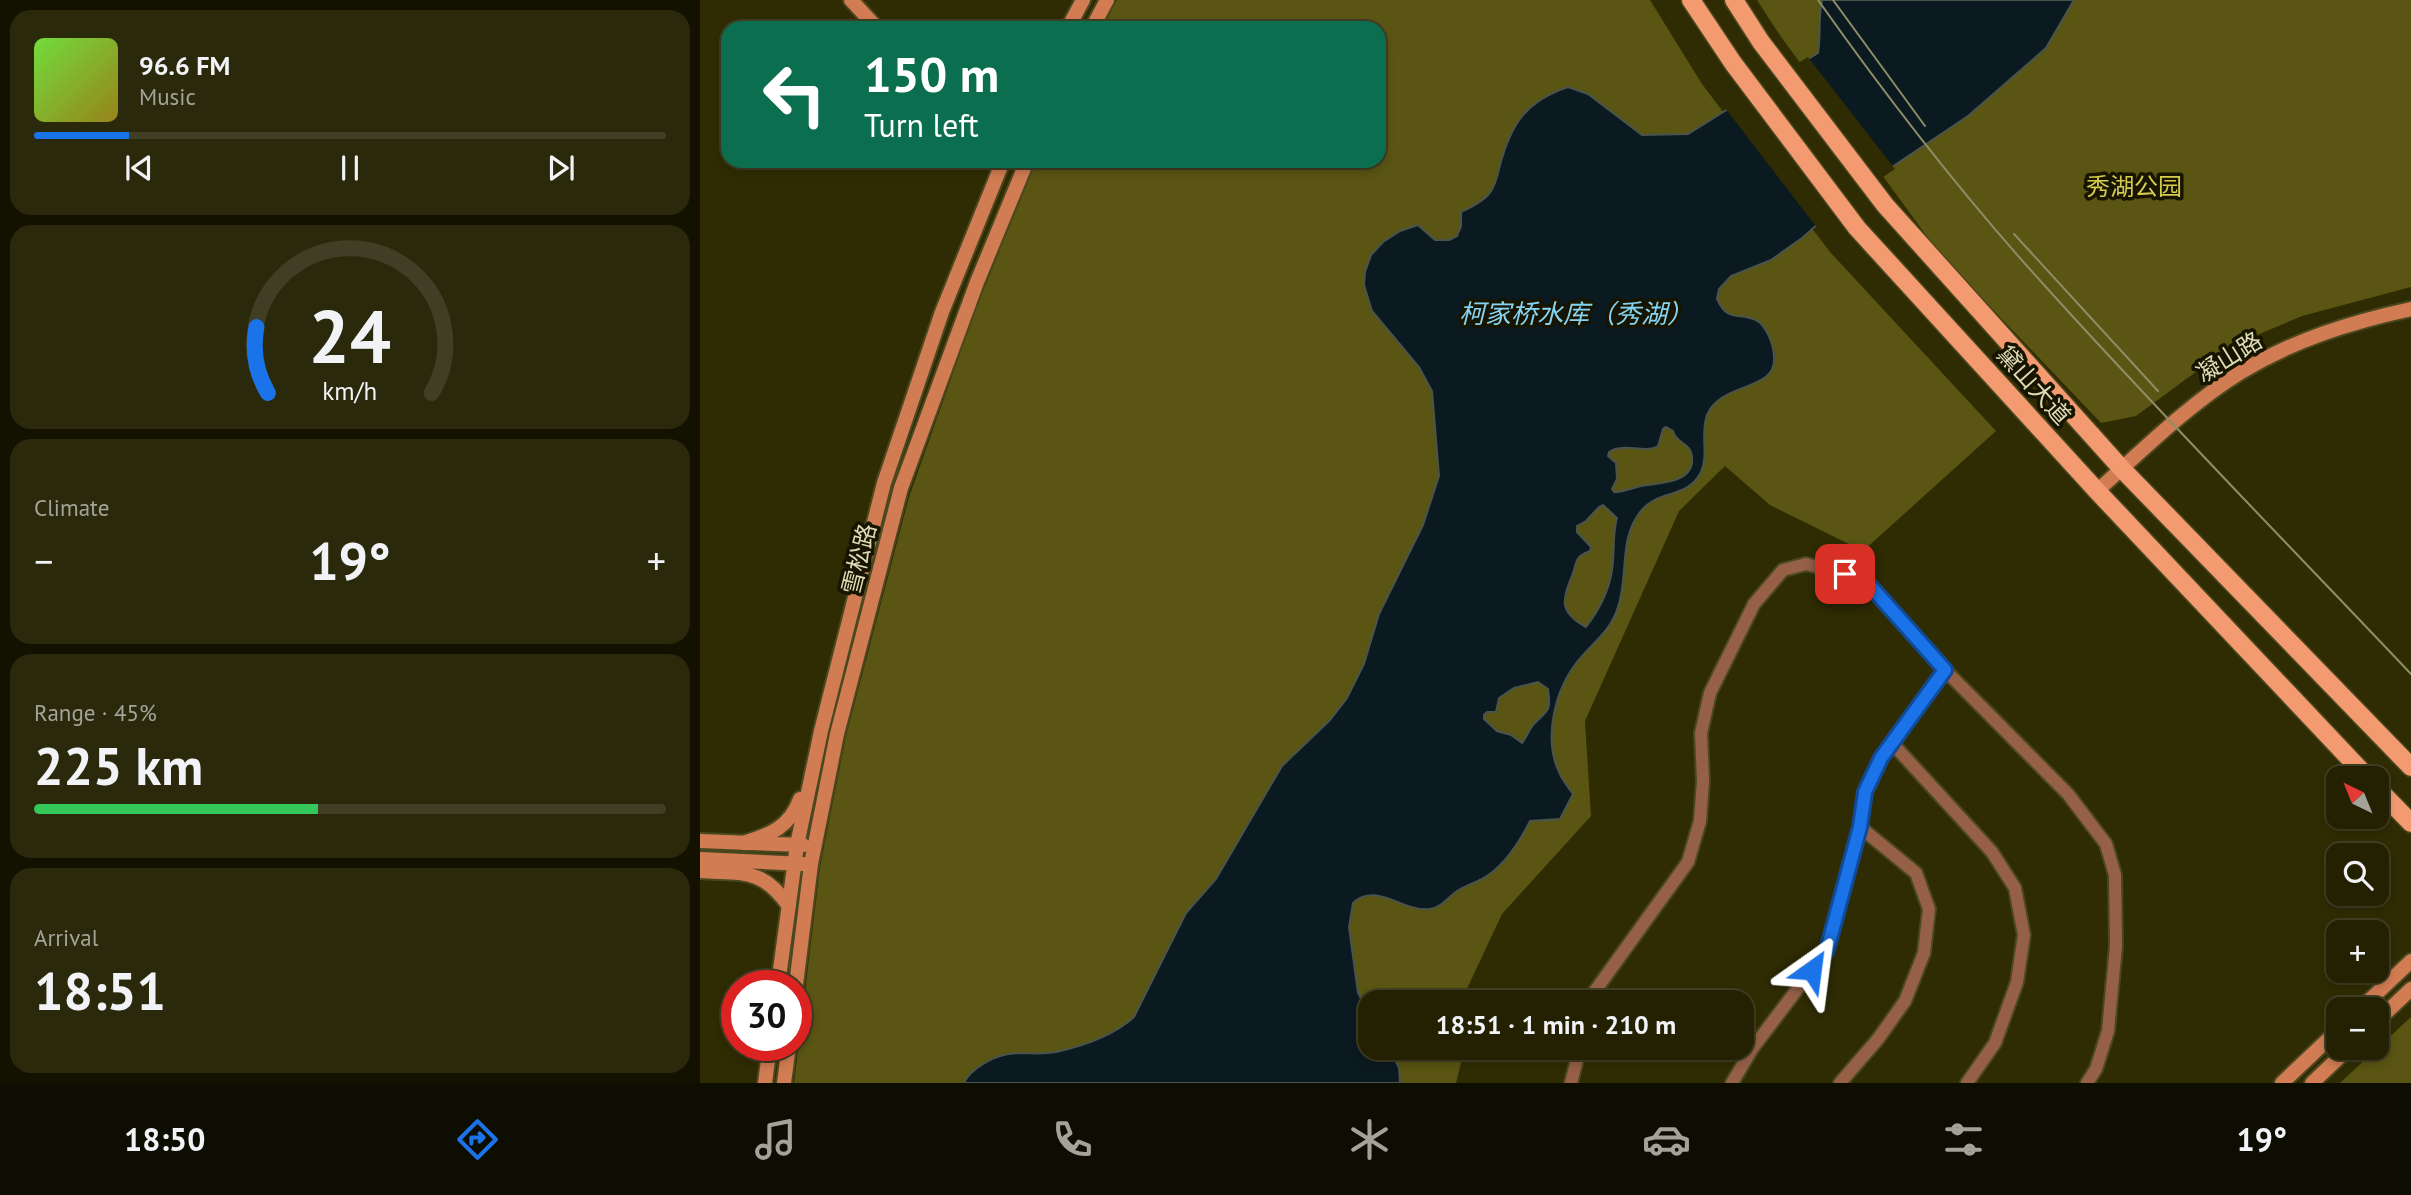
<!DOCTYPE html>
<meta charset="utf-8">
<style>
body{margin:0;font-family:"PT Sans","Noto Sans SC",sans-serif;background:#2b290c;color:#f1f3f6;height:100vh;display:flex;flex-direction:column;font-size:26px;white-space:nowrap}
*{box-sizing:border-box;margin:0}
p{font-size:23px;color:#a3a399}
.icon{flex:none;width:38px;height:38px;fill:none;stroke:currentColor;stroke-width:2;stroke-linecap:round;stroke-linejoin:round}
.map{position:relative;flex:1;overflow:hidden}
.details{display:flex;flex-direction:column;gap:10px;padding:10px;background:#131201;width:700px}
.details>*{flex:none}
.hud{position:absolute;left:21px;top:21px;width:665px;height:147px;border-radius:21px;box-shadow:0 4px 10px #0003,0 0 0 2px #403e24;background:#0b6e4f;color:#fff;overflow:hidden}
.needle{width:46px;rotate:317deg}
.fabs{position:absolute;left:1626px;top:766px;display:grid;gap:14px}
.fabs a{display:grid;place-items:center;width:63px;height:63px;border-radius:14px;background:#232102;box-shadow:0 4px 10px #0003,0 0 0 2px #403e24;font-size:35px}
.speed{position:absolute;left:21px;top:970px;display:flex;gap:14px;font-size:35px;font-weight:700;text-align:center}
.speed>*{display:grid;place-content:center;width:91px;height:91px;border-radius:50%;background:#232102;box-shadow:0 4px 10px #0003,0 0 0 2px #403e24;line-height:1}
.speed .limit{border:10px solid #d22;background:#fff;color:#111}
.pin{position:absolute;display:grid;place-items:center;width:60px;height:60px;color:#fff;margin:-30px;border-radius:14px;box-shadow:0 4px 10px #0006}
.me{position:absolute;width:77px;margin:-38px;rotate:31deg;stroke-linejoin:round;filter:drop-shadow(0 0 5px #0008)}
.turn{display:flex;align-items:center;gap:24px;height:147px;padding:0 28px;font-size:32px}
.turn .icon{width:91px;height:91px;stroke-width:2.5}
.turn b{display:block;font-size:49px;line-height:60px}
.big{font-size:52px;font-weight:700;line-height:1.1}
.details .widget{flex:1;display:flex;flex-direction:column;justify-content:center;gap:10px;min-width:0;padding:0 24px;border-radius:21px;background:#2b290c}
.details .dial{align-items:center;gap:0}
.dial svg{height:182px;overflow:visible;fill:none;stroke:#403e24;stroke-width:7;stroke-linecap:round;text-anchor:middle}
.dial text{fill:#f1f3f6;stroke:none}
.song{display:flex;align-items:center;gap:21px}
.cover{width:84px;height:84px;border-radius:10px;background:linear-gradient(135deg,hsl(100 70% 55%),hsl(50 70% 35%))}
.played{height:7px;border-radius:4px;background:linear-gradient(90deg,#1a73e8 15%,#403e24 15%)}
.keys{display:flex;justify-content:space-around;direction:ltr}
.heat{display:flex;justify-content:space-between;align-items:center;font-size:38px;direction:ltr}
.charge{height:10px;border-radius:5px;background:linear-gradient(90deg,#34c759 45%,#403e24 0)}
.trip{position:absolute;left:658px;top:990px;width:396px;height:70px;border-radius:21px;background:#232102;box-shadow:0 4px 10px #0003,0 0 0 2px #403e24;font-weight:700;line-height:70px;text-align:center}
.tab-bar{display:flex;height:112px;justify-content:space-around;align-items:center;background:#0e0d01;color:#a3a399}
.tab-bar .icon{width:49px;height:49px}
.tab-bar .current{color:#1a73e8}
.tab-bar b{font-size:32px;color:#f1f3f6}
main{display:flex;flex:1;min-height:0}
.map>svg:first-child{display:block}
.green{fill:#5a5513}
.water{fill:#0b1a20;stroke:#4a544d;stroke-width:2;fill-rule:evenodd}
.pier{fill:#2f2c03}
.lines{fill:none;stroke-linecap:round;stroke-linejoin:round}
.street-casing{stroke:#4b4820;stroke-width:16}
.secondary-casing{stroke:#4b4820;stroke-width:18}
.primary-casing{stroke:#4b4820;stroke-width:21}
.street{stroke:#966047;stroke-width:12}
.secondary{stroke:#d27c53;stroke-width:14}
.primary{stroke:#f39a70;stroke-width:18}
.tram{stroke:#8f8d67;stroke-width:2}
.route-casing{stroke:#114b97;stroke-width:18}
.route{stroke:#1a73e8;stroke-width:12}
.labels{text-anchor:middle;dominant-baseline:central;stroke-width:7;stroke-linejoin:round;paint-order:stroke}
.park-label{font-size:24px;fill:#d5cc4b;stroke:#171400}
.street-label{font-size:24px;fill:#dddcb7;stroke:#171400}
.water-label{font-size:26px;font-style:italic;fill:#86d4f3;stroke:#171400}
</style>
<main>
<section class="details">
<div class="widget">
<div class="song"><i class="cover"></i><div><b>96.6 FM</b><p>Music</p></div></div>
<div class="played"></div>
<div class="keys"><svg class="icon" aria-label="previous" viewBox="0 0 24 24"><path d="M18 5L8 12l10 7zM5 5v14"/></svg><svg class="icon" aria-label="pause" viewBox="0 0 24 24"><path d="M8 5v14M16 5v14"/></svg><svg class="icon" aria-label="next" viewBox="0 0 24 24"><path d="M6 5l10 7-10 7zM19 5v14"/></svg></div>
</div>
<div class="widget dial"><svg viewBox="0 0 100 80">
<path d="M14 69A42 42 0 1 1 86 69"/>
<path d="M14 69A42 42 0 0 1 9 40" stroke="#1a73e8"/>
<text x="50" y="56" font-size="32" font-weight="700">24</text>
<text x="50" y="72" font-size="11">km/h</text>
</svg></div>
<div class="widget"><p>Climate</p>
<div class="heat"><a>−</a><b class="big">19°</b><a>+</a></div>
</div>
<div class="widget"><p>Range · 45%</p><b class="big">225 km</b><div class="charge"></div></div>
<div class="widget"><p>Arrival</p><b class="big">18:51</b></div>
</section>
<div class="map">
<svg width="1711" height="1083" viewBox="0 0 1711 1083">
<rect width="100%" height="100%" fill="#2f2c03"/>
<path class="green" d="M 417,0 L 950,0 L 1002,84 L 1130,252 L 1296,431 L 1163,551 L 1070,505 L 1025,466 L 979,511 L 885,721 L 891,816 L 802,914 L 765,993 L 765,1003 L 670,1003 L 670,1048 L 763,1048 L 762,1059 L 756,1083 L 94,1083 L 120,867 L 146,736 L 209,497 L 275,311 L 336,161 L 679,161 L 679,28 L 402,28 Z
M 1057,0 L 1711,0 L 1711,287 L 1602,316 L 1531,346 L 1436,416 L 1401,423 L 1239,253 L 1079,34 Z
M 1711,1017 L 1711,1083 L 1640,1083 Z"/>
<path class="water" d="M 1122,0 L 1374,0 L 1346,48 L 1268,116 L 1153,193 L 1102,238 L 1071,260 L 1031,276 L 1019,289 L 1017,299 C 1028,323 1038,312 1056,320 C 1067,326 1074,346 1074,357 C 1077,392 1021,381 1007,415 C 1000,434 1009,454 1001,472 C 988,499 958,489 941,511 C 918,539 929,575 918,607 C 911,631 892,643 877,662 C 855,690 843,738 859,772 C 862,780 868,787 873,794 L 860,819 L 830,821 C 819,843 804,867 782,879 C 774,883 765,886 757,891 C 748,897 742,907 730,909 C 704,913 676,881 653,903 L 649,927 L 658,993 L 670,1015 L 670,1048 L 689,1048 L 699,1068 L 700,1083 L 264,1083 C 268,1074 275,1069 283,1064 C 311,1046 327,1057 356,1052 C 383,1046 413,1036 434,1017 L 486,913 L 516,879 L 582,766 L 630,720 L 647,698 L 664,664 L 679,614 L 723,525 L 739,476 L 732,391 L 719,367 L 672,311 L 664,285 L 665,272 L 671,255 L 683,242 L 700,231 L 718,225 L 735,240 L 749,240 L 757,236 L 761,226 L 761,212 C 771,207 781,203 788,195 C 795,188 798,174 800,165 C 811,124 826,101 868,87 L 888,94 L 942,135 L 988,134 L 1118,53 C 1121,35 1118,18 1122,0 ZM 966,427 L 973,431 C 975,443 991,443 992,456 C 995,484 959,483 941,486 C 932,488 924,492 914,492 L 912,489 L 917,479 L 916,463 L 908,456 L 909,452 C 924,442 944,454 958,446 L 963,429 ZM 903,505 L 917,518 C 912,536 915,552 912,570 C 909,591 899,610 886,627 C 860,613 861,601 872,576 C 878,561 873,558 890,551 L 891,547 L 877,532 L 877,526 L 886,521 L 899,507 ZM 838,682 L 848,689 C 851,711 849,709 834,724 C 829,729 827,737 822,743 L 811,735 L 797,731 L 784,719 L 784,715 L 787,712 L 796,712 L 799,698 L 814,688 Z"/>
<path class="pier" d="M 1108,57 L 1195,169 L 1155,196 L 1118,229 L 1025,108 Z"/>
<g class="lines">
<g class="street-casing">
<path id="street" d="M 1192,743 L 1292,852 L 1315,888 L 1324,935 L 1317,982 L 1295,1043 L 1267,1083
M 892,1003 L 895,991 L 988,862 L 1000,821 L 1003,781 L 1001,733 L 1010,693 L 1054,604 L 1083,570 L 1106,564 L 1164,579 L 1245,670 L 1368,794 L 1406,844 L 1415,875 L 1416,946 L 1408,1031 L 1396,1069 L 1387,1083
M 871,1083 L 880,1048
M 1032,1083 L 1052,1049 L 1127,950 L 1160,827 L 1165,792 L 1181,758 L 1245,670
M 1140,1083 L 1178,1039 L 1205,1001 L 1224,953 L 1229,909 L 1216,873 L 1160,827"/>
</g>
<g class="secondary-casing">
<path id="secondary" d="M 151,0 L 177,28
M 368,28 L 383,0
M 392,28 L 407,0
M 1397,491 C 1443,450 1489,404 1541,372 C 1594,340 1651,322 1711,309
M 0,841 L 103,845
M 43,843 C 70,835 90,827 100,799
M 0,859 L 103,864
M 0,871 C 43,874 61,867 89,906
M 78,985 L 97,845 L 121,731 L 184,483 L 242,312 L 303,161
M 96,985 L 111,864 L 137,734 L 201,488 L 277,282 L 327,161
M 1659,1010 L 1711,961
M 1676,1022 L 1711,989
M 65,1083 L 70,1045
M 84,1083 L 89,1045
M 1582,1083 L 1638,1030
M 1612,1083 L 1649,1048"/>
</g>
<g class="primary-casing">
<path id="primary" d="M 991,0 L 1033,63 L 1157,228 L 1397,491 L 1669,779
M 1034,0 L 1061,42 L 1185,205 L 1422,469 L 1711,767
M 1676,787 L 1711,823"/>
</g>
<use href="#street" class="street"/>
<use href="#secondary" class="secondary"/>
<use href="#primary" class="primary"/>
<path class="tram" d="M 1118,0 C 1188,99 1263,196 1345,286 C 1464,418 1589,545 1711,674
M 1133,0 L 1225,126
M 1314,234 L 1458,391"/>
</g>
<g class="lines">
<g class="route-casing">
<path id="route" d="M 1112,970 L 1127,950 L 1160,827 L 1165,792 L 1181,758 L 1245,670 L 1164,579 L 1145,574"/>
</g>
<use href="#route" class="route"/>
</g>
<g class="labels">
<g class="park-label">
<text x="1434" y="186">秀湖公园</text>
</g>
<g class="street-label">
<text transform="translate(1529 357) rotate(-32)">凝山路</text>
<text transform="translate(1334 385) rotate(48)">黛山大道</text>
<text transform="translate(159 559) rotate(-76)">雪松路</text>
</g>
<g class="water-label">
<text x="876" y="313">柯家桥水库（秀湖）</text>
</g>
</g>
</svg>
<div class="fabs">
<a><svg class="needle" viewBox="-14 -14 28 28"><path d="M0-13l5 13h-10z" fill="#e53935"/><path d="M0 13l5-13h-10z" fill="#a3a399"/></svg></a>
<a><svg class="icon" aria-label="search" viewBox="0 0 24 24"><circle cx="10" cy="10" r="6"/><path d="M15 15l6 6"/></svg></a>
<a>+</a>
<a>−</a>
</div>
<div class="speed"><div class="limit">30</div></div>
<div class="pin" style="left:1145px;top:574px;background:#d93025"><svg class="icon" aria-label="arrive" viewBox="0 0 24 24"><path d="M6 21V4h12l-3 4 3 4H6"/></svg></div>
<svg class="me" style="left:1112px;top:970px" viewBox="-20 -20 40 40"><path d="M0-17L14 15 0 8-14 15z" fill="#1a73e8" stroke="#fff" stroke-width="4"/></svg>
<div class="trip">18:51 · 1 min · 210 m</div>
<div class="hud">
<div class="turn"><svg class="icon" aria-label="left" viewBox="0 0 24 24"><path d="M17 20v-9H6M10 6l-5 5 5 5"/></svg><div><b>150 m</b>Turn left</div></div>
</div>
</div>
</main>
<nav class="tab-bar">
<b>18:50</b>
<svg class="icon current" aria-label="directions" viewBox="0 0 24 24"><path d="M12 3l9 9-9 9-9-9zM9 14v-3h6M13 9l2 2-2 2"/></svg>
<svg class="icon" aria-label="music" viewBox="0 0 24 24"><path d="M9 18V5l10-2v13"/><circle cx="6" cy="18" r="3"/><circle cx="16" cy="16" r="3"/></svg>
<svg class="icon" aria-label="phone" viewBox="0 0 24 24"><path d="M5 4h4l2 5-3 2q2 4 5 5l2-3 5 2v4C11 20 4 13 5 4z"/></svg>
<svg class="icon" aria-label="climate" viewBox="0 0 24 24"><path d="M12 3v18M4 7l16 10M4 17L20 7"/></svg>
<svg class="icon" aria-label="car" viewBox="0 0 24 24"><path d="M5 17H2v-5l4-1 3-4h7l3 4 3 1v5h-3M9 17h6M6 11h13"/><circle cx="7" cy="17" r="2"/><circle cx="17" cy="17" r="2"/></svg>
<svg class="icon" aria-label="filters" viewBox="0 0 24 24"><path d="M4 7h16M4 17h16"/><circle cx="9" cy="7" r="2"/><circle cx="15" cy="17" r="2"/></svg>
<b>19°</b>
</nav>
